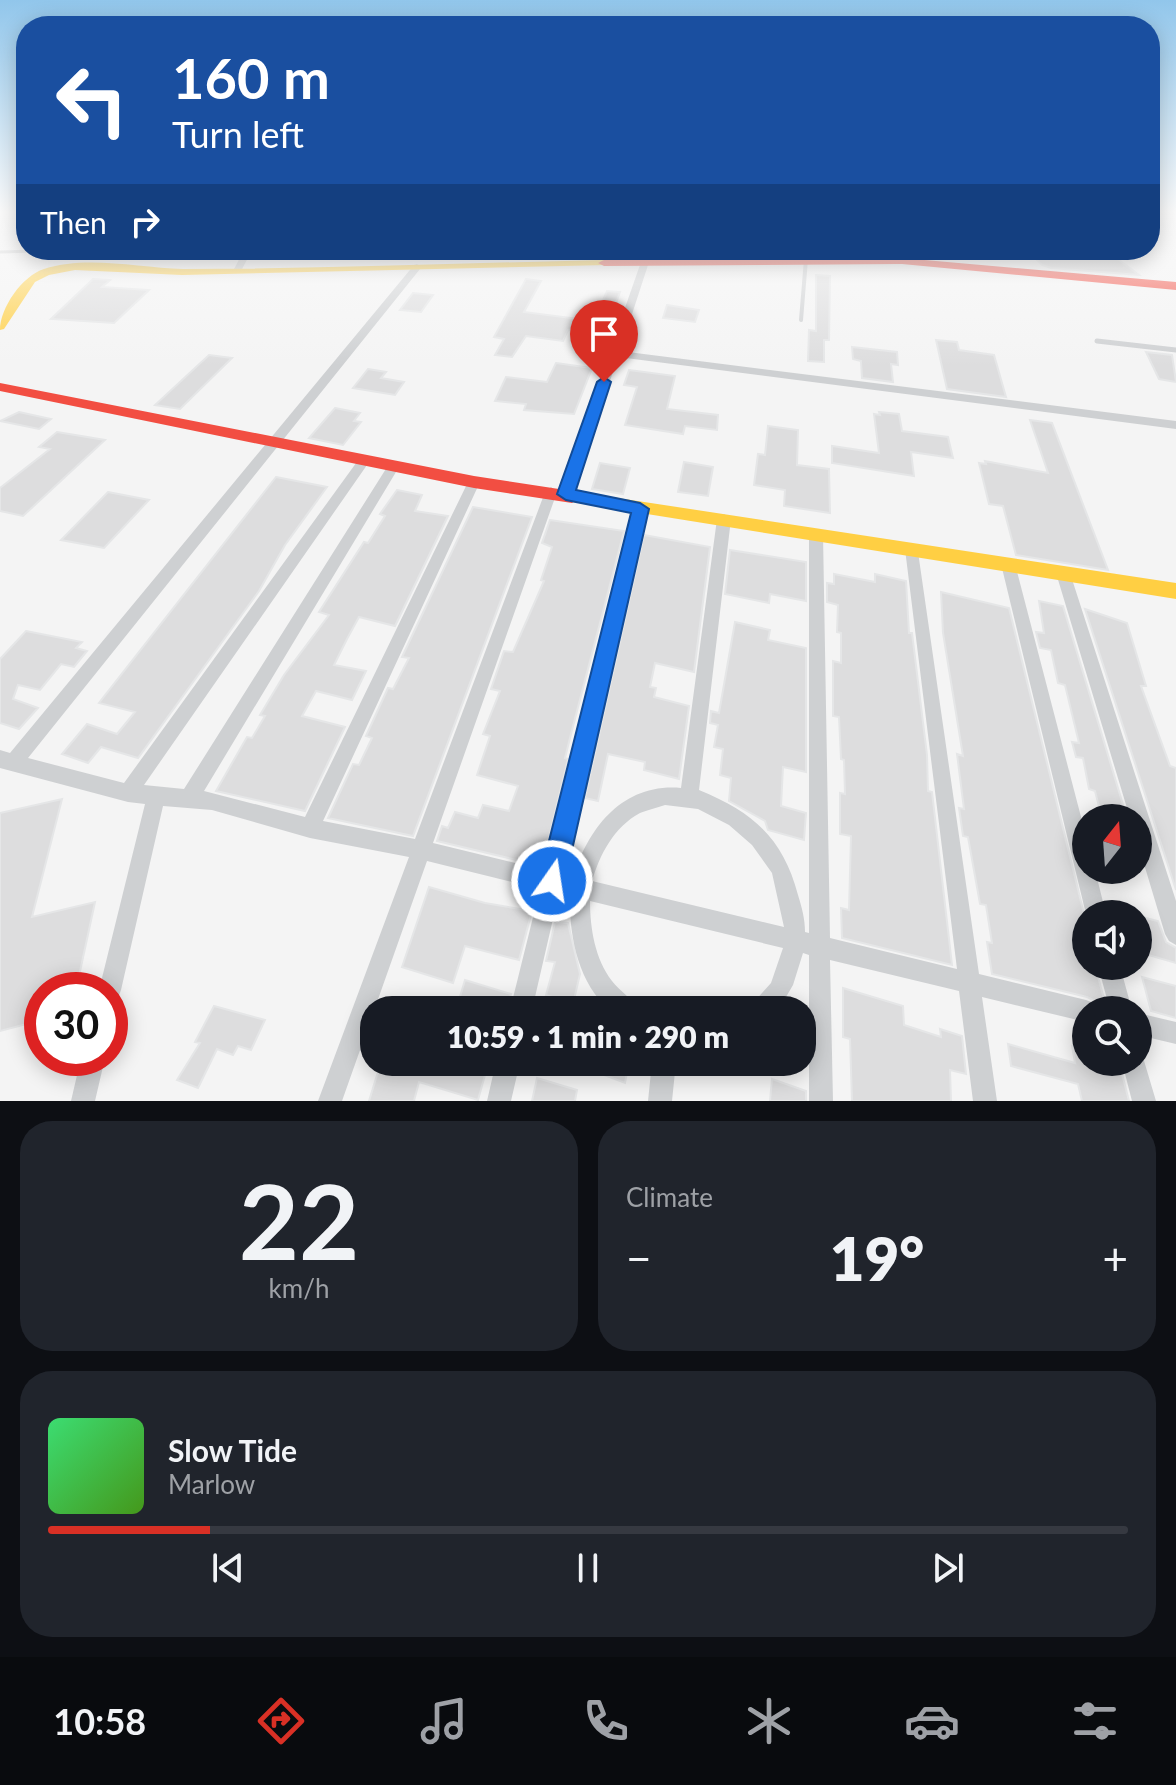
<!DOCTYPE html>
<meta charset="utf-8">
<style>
body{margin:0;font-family:Lato,sans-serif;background:#20242c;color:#f1f3f6;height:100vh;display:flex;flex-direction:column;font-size:30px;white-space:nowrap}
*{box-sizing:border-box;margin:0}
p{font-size:26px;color:#9ea1a6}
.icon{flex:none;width:44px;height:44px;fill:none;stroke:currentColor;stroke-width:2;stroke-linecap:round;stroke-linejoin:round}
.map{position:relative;height:1101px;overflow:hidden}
.side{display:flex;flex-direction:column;gap:20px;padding:20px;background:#0d0f14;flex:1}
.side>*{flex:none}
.top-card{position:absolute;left:16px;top:16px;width:1144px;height:244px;border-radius:32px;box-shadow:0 4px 20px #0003;background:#1a4fa0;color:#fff;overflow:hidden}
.needle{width:52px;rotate:17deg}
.buttons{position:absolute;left:1072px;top:804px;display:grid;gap:16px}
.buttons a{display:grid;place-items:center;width:80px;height:80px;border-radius:50%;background:#171b24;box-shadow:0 4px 20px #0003;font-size:40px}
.speed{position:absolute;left:24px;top:972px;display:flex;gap:16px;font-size:40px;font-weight:700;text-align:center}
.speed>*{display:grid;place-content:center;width:104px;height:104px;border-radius:50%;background:#171b24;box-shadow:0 4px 20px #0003;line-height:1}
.speed .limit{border:12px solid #d22;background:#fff;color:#111}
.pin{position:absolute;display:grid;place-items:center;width:68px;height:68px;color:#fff;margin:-82px -34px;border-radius:50% 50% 50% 0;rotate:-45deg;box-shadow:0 0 8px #0007}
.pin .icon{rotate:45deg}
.me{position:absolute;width:88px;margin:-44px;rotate:13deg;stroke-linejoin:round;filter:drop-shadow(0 0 6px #0008)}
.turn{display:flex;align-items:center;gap:28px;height:168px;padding:0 24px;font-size:36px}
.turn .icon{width:104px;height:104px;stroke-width:2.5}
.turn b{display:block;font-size:56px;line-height:68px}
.then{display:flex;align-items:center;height:76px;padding:0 24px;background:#0003;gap:16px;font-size:30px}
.big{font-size:60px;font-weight:800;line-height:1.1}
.side .tile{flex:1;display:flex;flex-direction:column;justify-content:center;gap:12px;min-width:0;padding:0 28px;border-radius:32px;background:#20242c}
.side .dial{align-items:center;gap:0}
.dial b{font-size:104px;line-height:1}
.song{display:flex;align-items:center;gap:24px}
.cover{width:96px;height:96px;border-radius:12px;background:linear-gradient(135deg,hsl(140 70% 55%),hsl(100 70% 35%))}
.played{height:8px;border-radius:4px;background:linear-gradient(90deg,#d93025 15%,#363941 15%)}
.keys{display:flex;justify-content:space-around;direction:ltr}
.heat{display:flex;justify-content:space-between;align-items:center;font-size:44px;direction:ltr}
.side .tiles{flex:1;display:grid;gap:20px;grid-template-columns:1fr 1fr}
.tile:last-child{grid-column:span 2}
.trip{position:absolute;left:360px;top:996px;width:456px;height:80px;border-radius:32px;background:#171b24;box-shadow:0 4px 20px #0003;font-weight:800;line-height:80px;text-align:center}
.tab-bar{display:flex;height:128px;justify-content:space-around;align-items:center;background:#090b0e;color:#9ea1a6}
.tab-bar .icon{width:56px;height:56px}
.tab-bar .selected{color:#d93025}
.tab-bar b{font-size:36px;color:#f1f3f6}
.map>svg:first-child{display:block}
.building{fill:#ddddde;stroke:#e5e6e7;stroke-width:2}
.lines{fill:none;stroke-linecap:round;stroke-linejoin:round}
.lane-far1{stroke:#ced0d2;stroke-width:4}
.lane{stroke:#ced0d2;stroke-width:5}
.street{fill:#ced0d2;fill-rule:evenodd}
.slow{fill:#ffcf43;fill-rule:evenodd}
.jam{fill:#f24e42;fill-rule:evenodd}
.rail{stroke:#c9cacc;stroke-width:3}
.route{fill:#1a73e8;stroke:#114b97;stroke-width:2}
</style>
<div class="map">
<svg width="1176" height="1101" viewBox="0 0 1176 1101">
<rect width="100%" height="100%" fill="#f4f4f4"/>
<path class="building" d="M 1106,250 L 1139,275 L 1051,268 L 1042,265 L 1029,252 Z
M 816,275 L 830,276 L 829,340 L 824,340 L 824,362 L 808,361 L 809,330 L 816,331 Z
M 93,279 L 110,280 L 102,287 L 149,290 L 114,323 L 51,319 Z
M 526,279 L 541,281 L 524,312 L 594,321 L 607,291 L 620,292 L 605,335 L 568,330 L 563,341 L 526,336 L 512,357 L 495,355 L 504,339 L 494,337 Z
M 413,293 L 433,295 L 421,312 L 400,310 Z
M 667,305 L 699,310 L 695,322 L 663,318 Z
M 936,340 L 957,342 L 959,350 L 994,355 L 1006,397 L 947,389 Z
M 852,347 L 897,352 L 898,365 L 891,364 L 893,382 L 862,378 L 861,361 L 853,359 Z
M 1146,352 L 1172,355 L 1176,382 L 1159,379 Z
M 209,355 L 232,358 L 180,409 L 155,405 Z
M 556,363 L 592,368 L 574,414 L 524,410 L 526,404 L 495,401 L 506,377 L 547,382 Z
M 368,369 L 386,372 L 381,378 L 404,382 L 395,395 L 353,388 Z
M 629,370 L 675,376 L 667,409 L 718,415 L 717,430 L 685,426 L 683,434 L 625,425 L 637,387 L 624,385 Z
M 335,408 L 360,413 L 354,421 L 361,422 L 343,445 L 309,438 Z
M 19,412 L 51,419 L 39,429 L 0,421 Z
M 879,412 L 899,414 L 902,431 L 948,437 L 953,458 L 911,452 L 914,476 L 832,463 L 832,446 L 879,453 L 874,414 L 880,415 Z
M 1030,420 L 1052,423 L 1108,570 L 1016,555 L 1003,506 L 989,504 L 979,463 L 986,464 L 985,461 L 1048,473 Z
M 768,426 L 798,430 L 797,465 L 829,469 L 830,513 L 784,506 L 785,490 L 754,485 L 758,454 L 765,455 Z
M 57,432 L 105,440 L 23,516 L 0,511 L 0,488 L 50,449 L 39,447 Z
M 684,462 L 713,467 L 708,496 L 678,492 Z
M 600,463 L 630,468 L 623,494 L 592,489 Z
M 276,477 L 327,487 L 285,545 L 259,591 L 138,758 L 101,747 L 88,763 L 62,754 L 87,724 L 117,734 L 135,712 L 99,703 Z
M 397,490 L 422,495 L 415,511 L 448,516 L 395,626 L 359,617 L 347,639 L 334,665 L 366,671 L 352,700 L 316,691 L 302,716 L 345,727 L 305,811 L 216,791 L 247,737 L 252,738 L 265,716 L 260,715 L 284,675 L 329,615 L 319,612 L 364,542 L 368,543 L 385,516 L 380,514 Z
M 108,492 L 149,500 L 104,548 L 61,540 Z
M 473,507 L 532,517 L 413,836 L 328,818 L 353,764 L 359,765 L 372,738 L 366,736 L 388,688 L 393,689 L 409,658 L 402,657 Z
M 550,520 L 624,531 L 571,734 L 565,758 L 568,759 L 542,866 L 437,841 L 442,826 L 448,828 L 455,812 L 478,818 L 483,805 L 509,811 L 518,786 L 477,775 L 490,736 L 483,734 L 500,691 L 491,689 L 504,651 L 513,652 L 544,581 L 541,580 L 552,547 L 542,543 Z
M 644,535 L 710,547 L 694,672 L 655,663 L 650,687 L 656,688 L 654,697 L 689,706 L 679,779 L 644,770 L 645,762 L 608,754 L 598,801 L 585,798 Z
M 730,550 L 806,562 L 806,601 L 770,594 L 769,603 L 725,594 Z
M 834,574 L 875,582 L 875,574 L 906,581 L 909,633 L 912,633 L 927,755 L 928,791 L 932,792 L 952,965 L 842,938 L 841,908 L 849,910 L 851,836 L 840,834 L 840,793 L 845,794 L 844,760 L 841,759 L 839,717 L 833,716 L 833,661 L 841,663 L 841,633 L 837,632 L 838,605 L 827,602 L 827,583 L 834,584 Z
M 941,592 L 1009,608 L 1086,922 L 1086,966 L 1095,966 L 1106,1006 L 1087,997 L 992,974 L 987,942 L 992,943 L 986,905 L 980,904 L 968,837 L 963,836 L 959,808 L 964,809 L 957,754 L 963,756 L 943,633 Z
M 1039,601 L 1063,606 L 1127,818 L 1102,818 L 1095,791 L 1089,789 L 1083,758 L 1076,757 L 1072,742 L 1079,743 L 1065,685 L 1058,683 L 1051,650 L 1040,648 L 1036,632 L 1044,633 Z
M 1085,609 L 1127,623 L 1146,686 L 1141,686 L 1170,766 L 1176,768 L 1176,890 Z
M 735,622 L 770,630 L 768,640 L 806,648 L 806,772 L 783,767 L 781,806 L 806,813 L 804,840 L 768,830 L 765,821 L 729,801 L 731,778 L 720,775 L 723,749 L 714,747 L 718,725 L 710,723 L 711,711 L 719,713 Z
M 26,631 L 82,642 L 76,648 L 87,651 L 74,667 L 61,664 L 40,690 L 18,685 L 13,699 L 38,708 L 19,729 L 0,723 L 0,659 Z
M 62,799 L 32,917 L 95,902 L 76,990 L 42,990 L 42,1020 L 0,1031 L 0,813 Z
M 429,887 L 485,903 L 532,911 L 519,960 L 465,946 L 453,983 L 402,967 Z
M 1138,916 L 1158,921 L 1166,942 L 1176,948 L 1176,963 L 1138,952 Z
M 555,922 L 568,923 L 580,974 L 573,1004 L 546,995 L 555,962 L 546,961 Z
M 1142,977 L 1176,986 L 1176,1018 L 1151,1011 Z
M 465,980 L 511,994 L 507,1010 L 456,1010 Z
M 843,988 L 903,1006 L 904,1025 L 941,1037 L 940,1029 L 962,1036 L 966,1074 L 950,1070 L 951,1101 L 852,1101 L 850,1039 L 843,1037 Z
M 214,1006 L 265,1020 L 251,1050 L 238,1046 L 233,1055 L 217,1049 L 198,1088 L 177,1080 L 200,1043 L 195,1042 Z
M 1008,1044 L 1075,1063 L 1072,1046 L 1086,1050 L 1086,1062 L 1119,1062 L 1129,1101 L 1082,1101 L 1078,1084 L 1011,1066 Z
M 381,1062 L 443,1062 L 485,1075 L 478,1100 L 419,1082 L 414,1101 L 369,1101 Z
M 570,1062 L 629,1062 L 625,1083 Z
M 537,1078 L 577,1090 L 575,1101 L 532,1101 Z
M 772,1079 L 806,1091 L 806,1101 L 770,1101 Z"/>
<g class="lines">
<path class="lane-far1" d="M 801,320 L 806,259"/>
<path class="lane" d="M 1097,341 L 1176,350"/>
<path class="street" d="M 244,250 L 252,250 L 240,273 L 234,273 L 233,271 Z
M 645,259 L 649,262 L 620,351 L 1176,421 L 1176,429 L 618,357 L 572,494 L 566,499 L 561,497 L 560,494 L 641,262 Z
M 417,264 L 421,267 L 420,269 L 28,758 L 124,783 L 359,459 L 367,459 L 369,462 L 367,465 L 144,785 L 184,789 L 389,464 L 393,463 L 399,467 L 204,791 L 305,817 L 468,482 L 474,478 L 480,482 L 323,821 L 415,839 L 545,492 L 551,487 L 557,492 L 433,843 L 544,870 L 633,509 L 640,504 L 647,509 L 563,874 L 573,877 C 589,827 623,783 681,788 L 717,519 L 724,514 L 731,519 L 699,790 C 753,812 783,838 798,895 C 802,908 805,919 805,932 L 809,933 L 809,534 L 816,529 L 823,534 L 830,938 L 957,969 L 905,549 L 907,545 L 917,545 L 979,974 L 1086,1000 L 1094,1003 L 1097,1010 L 1086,1010 L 1086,1022 L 982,997 L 997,1101 L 973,1101 L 959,991 L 830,960 L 833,1101 L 809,1101 L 809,955 L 803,953 L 793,985 L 779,1009 L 751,1010 L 754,1002 L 771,983 L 783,948 L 590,901 C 590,928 595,959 612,981 C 620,992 632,997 637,1010 L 609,1010 C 578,982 569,936 570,896 L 559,893 L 532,1010 L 510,1010 L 540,889 L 427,861 L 342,1101 L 318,1101 L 409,857 L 310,838 L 212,810 L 163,806 L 121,990 L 118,998 L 110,1001 L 110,990 L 99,990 L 145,804 L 128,802 L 0,768 L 0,750 L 10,753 L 414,265 ZM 665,805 L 698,809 L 729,825 L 752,845 L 772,873 L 784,927 L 592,881 C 600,854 614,827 640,813 C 647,810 657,808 665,805 Z
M 1008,558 L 1013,560 L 1015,564 L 1086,836 L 1086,870 L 1095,870 L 1106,914 L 1086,914 L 1001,564 L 1003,560 Z
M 1063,567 L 1068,569 L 1070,573 L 1176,901 L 1176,945 L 1169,941 L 1165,934 L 1138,844 L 1138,818 L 1130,818 L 1056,573 L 1058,569 Z
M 1098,966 L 1120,966 L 1132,1010 L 1110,1010 Z
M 1138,1013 L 1176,1022 L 1176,1044 L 1138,1035 Z
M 1138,1052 L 1142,1054 L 1156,1101 L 1132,1101 L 1122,1062 L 1138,1062 Z
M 81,1058 L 105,1058 L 95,1101 L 71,1101 Z
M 496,1062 L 520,1062 L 511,1101 L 487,1101 Z
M 652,1062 L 676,1062 L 672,1101 L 648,1101 Z"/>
<path class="slow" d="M 604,260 L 610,263 L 608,265 L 182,275 L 75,270 L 49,275 L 35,282 L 4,329 L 0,330 C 0,308 22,276 44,269 C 87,255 139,268 183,269 C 323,269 464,263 604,260 Z
M 572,491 L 1176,583 L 1176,599 L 566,501 L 564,497 Z"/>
<path class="jam" d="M 902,258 L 1176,282 L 1176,290 L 902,264 L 604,266 L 598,263 L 604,260 Z
M 0,383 L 474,476 L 572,491 L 580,497 L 572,503 L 474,488 L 0,391 Z"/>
<path class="rail" d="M 1150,214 L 1176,213
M 0,252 L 72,250"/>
</g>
<linearGradient id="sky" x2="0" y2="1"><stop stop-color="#91c6eb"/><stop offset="0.58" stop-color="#fafafa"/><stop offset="1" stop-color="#fafafa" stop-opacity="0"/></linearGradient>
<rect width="1176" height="366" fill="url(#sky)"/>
<path class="route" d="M 604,377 L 611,382 L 576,490 L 640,503 L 649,509 L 565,881 L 561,891 L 552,894 L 543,891 L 539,881 L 631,513 L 566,500 L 557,494 L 597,382 Z"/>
</svg>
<div class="buttons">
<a><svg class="needle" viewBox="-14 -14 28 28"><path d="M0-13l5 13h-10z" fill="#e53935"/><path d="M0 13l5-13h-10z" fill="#9ea1a6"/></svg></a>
<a><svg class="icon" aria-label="sound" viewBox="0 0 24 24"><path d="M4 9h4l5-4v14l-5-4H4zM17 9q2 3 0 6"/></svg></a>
<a><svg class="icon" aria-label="search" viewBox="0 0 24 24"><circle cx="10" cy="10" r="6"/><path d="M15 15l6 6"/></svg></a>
</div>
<div class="speed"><div class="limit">30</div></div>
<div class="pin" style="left:604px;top:382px;background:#d93025"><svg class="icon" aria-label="arrive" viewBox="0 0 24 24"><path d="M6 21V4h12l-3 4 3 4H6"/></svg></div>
<svg class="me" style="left:552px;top:881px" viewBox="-20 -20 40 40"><circle r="17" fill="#1a73e8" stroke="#fff" stroke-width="3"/><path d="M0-11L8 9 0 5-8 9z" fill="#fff"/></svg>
<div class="trip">10:59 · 1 min · 290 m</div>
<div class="top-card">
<div class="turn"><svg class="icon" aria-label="left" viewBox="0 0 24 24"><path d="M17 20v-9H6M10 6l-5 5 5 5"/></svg><div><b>160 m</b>Turn left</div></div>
<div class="then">Then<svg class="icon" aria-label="right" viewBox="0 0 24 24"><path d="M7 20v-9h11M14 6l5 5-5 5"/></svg></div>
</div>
</div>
<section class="side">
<div class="tiles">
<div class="tile dial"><b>22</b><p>km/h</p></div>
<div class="tile"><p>Climate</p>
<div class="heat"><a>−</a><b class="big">19°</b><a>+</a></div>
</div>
<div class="tile">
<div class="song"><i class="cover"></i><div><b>Slow Tide</b><p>Marlow</p></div></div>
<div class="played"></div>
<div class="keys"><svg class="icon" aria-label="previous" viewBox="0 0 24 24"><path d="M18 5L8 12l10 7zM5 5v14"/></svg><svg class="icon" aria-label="pause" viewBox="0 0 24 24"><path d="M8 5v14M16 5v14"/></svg><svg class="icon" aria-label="next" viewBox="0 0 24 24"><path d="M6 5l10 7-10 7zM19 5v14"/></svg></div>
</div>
</div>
</section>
<nav class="tab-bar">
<b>10:58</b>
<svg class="icon selected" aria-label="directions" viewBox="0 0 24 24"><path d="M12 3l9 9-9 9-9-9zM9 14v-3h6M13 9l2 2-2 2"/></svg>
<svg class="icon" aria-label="music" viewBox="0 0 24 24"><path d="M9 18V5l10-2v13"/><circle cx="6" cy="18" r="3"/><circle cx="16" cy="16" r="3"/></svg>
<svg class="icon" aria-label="phone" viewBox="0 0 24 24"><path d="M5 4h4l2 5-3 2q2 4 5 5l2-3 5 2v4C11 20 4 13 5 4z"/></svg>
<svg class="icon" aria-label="climate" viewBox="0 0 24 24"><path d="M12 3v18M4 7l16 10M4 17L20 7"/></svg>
<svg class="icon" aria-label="car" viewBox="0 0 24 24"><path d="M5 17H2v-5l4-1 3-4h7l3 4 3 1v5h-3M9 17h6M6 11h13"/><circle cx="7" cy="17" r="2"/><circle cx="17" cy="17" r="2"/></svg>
<svg class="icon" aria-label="filters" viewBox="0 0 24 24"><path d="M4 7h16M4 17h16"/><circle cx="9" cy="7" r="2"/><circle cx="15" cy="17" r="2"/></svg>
</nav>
